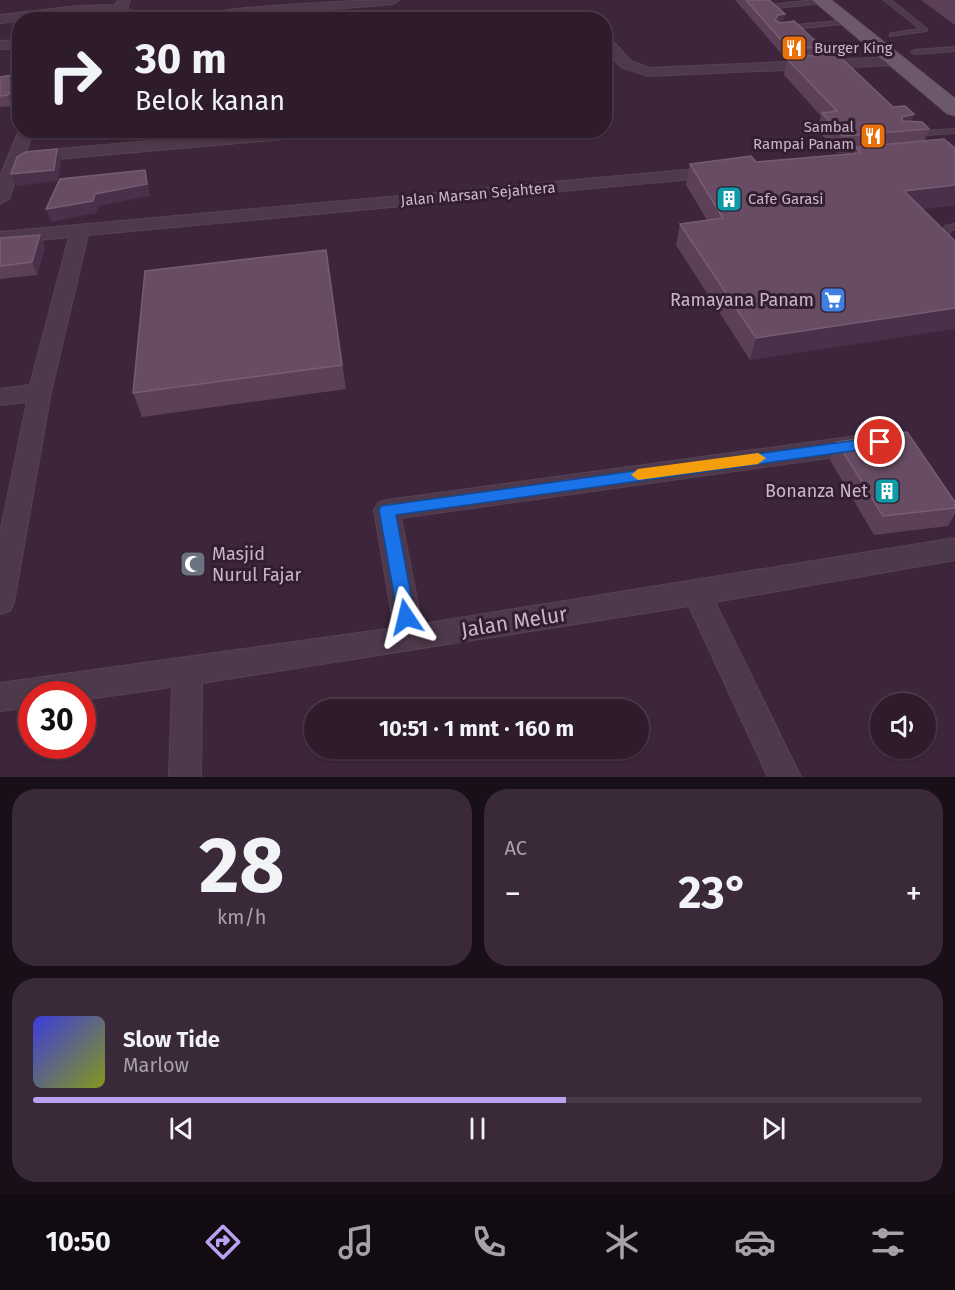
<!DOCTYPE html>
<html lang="id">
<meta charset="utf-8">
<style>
body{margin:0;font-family:"Fira Sans",sans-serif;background:#3a2938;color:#f1f3f6;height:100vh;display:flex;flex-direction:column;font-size:22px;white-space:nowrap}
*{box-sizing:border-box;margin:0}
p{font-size:20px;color:#a7a1a9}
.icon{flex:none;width:33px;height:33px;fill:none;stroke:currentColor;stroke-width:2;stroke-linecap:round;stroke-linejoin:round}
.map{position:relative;height:777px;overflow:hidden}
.drawer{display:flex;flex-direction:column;gap:12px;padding:12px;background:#190f18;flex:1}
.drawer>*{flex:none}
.guide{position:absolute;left:12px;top:12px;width:600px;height:126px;border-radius:24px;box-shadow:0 2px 4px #0004,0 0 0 2px #493a48;background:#2e1c2c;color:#f1f3f6;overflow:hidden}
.fabs{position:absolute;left:870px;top:693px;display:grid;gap:12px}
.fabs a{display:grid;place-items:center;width:66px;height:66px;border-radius:50%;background:#2e1c2c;box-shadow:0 2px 4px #0004,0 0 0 2px #493a48;font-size:30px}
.speed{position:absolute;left:18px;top:681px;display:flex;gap:12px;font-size:30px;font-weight:700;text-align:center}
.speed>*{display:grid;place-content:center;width:78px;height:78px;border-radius:50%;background:#2e1c2c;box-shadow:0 2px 4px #0004,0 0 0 2px #493a48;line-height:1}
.speed .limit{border:9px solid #d22;background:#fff;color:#111}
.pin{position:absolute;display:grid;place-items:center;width:51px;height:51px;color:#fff;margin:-26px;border:3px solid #fff;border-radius:50%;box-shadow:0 2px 6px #0007}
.me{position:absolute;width:66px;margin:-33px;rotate:350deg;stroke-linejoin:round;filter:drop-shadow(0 0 4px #0008)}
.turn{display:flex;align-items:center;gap:21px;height:126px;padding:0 24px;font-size:27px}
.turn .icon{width:78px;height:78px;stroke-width:2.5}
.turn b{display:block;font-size:42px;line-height:51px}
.big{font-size:45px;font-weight:700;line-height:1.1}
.drawer .widget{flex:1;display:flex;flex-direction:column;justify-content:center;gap:9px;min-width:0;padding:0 21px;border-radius:24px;background:#3a2938}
.drawer .dial{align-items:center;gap:0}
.dial b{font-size:78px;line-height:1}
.song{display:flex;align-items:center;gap:18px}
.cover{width:72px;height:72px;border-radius:9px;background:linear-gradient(135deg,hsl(240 70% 55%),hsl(70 70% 35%))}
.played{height:6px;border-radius:3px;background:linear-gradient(90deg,#bca0f2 60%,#493a48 60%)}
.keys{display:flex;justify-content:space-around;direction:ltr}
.heat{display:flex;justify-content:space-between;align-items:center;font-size:33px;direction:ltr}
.drawer .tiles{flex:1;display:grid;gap:12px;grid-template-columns:1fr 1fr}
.widget:last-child{grid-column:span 2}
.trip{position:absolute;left:304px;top:699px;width:345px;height:60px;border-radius:30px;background:#2e1c2c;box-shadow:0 2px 4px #0004,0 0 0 2px #493a48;font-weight:700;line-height:60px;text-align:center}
.menu{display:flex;height:96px;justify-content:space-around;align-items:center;background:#120b12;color:#a7a1a9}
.menu .icon{width:42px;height:42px}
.menu .selected{color:#bca0f2}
.menu b{font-size:27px;color:#f1f3f6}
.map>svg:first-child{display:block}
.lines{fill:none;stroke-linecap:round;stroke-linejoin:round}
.lane-casing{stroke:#564254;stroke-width:2}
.street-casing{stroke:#564254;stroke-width:2}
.primary-casing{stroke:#564254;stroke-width:1}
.lane{fill:#4d394b;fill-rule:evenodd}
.street{fill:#4d394b;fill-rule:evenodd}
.primary{fill:#6d576b;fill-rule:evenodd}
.wall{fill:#5b4058}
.shaded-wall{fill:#4a3048}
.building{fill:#674c64;stroke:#765d73;stroke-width:1.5}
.route{fill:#1a73e8;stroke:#114b97;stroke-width:1.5}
.slow{fill:#f59e0b}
.labels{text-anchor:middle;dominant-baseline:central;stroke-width:6;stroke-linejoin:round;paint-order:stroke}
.far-poi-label{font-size:15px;fill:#c8b5c6;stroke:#321e30;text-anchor:start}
.far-street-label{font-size:15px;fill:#c8b5c6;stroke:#321e30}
.poi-label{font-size:18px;fill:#c8b5c6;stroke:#321e30;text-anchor:end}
.near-street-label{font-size:21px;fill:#c8b5c6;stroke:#321e30}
</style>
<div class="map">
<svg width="955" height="777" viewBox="0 0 955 777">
<rect width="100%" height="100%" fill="#3d253b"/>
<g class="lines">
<g class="lane-casing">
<path id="lane" d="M 815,0 L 825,1 L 822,3 L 768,9 L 765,7 L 768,5 Z
M 884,0 L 891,0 L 927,29 L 927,31 L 890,36 L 890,34 L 892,33 L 920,29 Z
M 848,20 L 850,21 L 850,23 L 786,30 L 783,28 L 786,26 Z
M 955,47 L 955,51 L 914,54 L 911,52 L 914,50 Z
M 955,129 L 955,133 L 913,136 L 909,134 L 913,132 Z
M 955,224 L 955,230 L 951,230 L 949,235 L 955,242 L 955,250 L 952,249 L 940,235 L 945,226 Z"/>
</g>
<g class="street-casing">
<path id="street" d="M 118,0 L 130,0 L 127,9 C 162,23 210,11 247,8 C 298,4 348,0 399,0 L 393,4 L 202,20 L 132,20 L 115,13 L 77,14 L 0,23 L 0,15 L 77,6 L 115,5 Z
M 604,36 L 609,37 L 631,61 L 649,68 L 896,57 L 903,61 L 896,65 L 648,76 L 621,67 L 604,49 Z
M 20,40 L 20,48 L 0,49 L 0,41 Z
M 20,128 L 20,130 L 34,130 L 26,152 L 272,130 L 317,132 L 309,137 L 22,162 L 9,199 L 0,204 L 0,176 Z
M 719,167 L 725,168 L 728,172 L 725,176 L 88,235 L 51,392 L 14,602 L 10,611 L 0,614 L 0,533 L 27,402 L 0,405 L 0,389 L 30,385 L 69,237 L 0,244 L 0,232 Z
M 864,435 L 872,438 L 876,444 L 872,450 L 864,453 L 401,518 L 422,624 L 955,538 L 955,560 L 715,602 L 801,777 L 768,777 L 689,606 L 202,683 L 201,777 L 169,777 L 172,687 L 82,700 L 82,694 L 32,694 L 32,707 L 0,711 L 0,683 L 394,628 L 374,510 L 378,503 L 387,500 Z"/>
</g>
<g class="primary-casing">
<path id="primary" d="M 812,0 L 832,0 L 955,98 L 955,116 L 947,114 Z"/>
</g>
<use href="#lane" class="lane"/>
<use href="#street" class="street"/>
<use href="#primary" class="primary"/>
</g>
<path class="wall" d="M 735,0 L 769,0 L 783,22 L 822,47 L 820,56 L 893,107 L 914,114 L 911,122 L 929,129 L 925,140 L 955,148 L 955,205 L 922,209 L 750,360 L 676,245 L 680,224 L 707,220 L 686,185 L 690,164 L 756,162 L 853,153 L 854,152 L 838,153 L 817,129 L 821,116 L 784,75 L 787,60 Z
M 921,0 L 955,0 L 955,25 Z
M 19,74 L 12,106 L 0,107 L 0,77 Z
M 40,235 L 45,247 L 37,275 L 0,279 L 0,238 Z
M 326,250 L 346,389 L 142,417 L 133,393 Z
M 837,442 L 955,502 L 955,514 L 948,526 L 874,535 L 830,460 Z"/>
<path class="shaded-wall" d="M 785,14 L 783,24 L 775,20 L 778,15 Z
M 19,74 L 20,92 L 12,106 L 8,95 Z
M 914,114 L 908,131 L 897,132 L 902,117 Z
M 57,149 L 61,161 L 58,181 L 16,186 L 11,174 Z
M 145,170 L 148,182 L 150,196 L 99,206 L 97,213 L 51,222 L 46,209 L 95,194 Z
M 955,185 L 955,205 L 896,212 L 904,191 Z
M 40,235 L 45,247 L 37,275 L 32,262 Z
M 955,308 L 955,329 L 750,360 L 756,338 Z"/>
<path class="building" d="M 746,0 L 769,0 L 785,14 L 778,15 L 775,20 L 780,23 L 794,21 L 822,47 L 789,49 Z
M 109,11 L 110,20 L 76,20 L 76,14 Z
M 838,55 L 893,107 L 905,106 L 914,114 L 902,117 L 902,121 L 922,122 L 929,129 L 843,136 L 822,113 L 837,111 L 787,59 L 803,58 L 801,56 Z
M 19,74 L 8,95 L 0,96 L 0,77 Z
M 944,139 L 955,148 L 955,185 L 904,191 L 955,241 L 955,308 L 756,338 L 680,224 L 723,218 L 690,164 L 751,156 L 756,162 L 861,153 L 856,147 Z
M 57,149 L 54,170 L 11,174 L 17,157 L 26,152 Z
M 145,170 L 147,184 L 95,194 L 93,201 L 46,209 L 60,179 Z
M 40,235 L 32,262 L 0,266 L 0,238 Z
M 326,250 L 342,365 L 133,393 L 145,271 Z
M 907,432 L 955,502 L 955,508 L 883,516 L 837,442 Z"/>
<path class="route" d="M 880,437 L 888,442 L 880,447 L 396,515 L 415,617 L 412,622 L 406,624 L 400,622 L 398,617 L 379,510 L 381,506 Z"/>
<path class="slow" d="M 758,453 L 766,458 L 758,464 L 638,480 L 631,475 L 638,469 Z"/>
<defs>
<g id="restaurant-square" transform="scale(1.35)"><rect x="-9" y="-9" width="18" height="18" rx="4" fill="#e8710a" stroke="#321e30"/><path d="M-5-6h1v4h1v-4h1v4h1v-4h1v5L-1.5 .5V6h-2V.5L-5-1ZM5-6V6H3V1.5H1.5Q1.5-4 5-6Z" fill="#fff"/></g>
<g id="building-square" transform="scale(1.35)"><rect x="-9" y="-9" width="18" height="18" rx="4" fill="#0f9aa8" stroke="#321e30"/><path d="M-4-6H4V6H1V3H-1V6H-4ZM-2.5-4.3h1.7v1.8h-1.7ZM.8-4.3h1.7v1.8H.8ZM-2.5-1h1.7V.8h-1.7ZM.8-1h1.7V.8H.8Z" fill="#fff"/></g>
<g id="supermarket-square" transform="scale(1.35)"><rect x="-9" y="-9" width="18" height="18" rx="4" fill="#3f7fe0" stroke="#321e30"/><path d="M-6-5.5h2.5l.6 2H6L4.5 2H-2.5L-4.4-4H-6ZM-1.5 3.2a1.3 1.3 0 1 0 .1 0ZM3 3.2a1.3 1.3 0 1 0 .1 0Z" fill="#fff"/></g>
<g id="mosque-square" transform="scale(1.35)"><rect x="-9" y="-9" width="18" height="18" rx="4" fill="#6b7280" stroke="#321e30"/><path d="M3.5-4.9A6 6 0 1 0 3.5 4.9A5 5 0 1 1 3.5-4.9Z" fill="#fff"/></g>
</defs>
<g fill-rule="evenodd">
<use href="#restaurant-square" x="794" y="48"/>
<use href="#restaurant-square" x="873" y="136"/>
<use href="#building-square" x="729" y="199"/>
<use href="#supermarket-square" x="833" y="300"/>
<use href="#building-square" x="887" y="491"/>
<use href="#mosque-square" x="193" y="564"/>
</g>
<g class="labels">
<g class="far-poi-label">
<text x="814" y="48">Burger King</text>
<text x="854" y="127" text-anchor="end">Sambal<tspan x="854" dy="17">Rampai Panam</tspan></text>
<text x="748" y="199">Cafe Garasi</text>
</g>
<g class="far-street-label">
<text transform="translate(478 194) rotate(-5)">Jalan Marsan Sejahtera</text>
</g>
<g class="poi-label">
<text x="814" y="300">Ramayana Panam</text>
<text x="868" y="491">Bonanza Net</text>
<text x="212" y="554" text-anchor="start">Masjid<tspan x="212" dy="21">Nurul Fajar</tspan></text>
</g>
<g class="near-street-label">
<text transform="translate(514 622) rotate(-9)">Jalan Melur</text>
</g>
</g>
</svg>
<div class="fabs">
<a><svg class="icon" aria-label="sound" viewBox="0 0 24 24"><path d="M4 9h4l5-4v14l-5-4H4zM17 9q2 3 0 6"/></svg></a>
</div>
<div class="speed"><div class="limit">30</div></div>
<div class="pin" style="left:880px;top:442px;background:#d93025"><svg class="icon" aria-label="arrive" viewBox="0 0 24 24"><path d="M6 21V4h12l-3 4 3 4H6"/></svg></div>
<svg class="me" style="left:406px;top:617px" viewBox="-20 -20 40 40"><path d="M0-17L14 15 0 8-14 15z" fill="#1a73e8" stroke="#fff" stroke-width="4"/></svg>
<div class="trip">10:51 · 1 mnt · 160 m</div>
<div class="guide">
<div class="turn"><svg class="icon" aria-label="right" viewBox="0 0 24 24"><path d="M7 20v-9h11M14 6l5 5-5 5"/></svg><div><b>30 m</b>Belok kanan</div></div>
</div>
</div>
<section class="drawer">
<div class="tiles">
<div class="widget dial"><b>28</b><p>km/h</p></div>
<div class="widget"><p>AC</p>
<div class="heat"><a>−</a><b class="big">23°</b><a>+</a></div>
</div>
<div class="widget">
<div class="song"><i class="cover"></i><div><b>Slow Tide</b><p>Marlow</p></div></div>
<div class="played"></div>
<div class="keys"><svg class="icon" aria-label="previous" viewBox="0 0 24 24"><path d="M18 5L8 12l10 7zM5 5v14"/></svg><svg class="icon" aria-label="pause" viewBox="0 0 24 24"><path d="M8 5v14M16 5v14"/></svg><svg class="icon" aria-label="next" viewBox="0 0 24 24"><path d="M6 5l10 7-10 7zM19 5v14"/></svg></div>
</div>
</div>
</section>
<nav class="menu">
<b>10:50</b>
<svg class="icon selected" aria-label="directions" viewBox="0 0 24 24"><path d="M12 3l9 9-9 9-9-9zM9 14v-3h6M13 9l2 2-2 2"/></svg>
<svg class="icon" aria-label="music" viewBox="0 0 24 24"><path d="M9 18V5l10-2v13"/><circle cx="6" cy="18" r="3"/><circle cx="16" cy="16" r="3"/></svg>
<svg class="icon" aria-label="phone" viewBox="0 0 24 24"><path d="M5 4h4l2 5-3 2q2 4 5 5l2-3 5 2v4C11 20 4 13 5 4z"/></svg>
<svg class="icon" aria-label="climate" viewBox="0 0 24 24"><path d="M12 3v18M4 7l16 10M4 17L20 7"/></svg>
<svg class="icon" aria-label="car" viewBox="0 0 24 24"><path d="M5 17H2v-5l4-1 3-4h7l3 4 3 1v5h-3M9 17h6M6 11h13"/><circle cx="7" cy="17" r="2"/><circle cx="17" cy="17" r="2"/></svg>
<svg class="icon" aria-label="filters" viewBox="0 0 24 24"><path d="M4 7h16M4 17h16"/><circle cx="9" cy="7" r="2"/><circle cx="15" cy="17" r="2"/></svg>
</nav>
